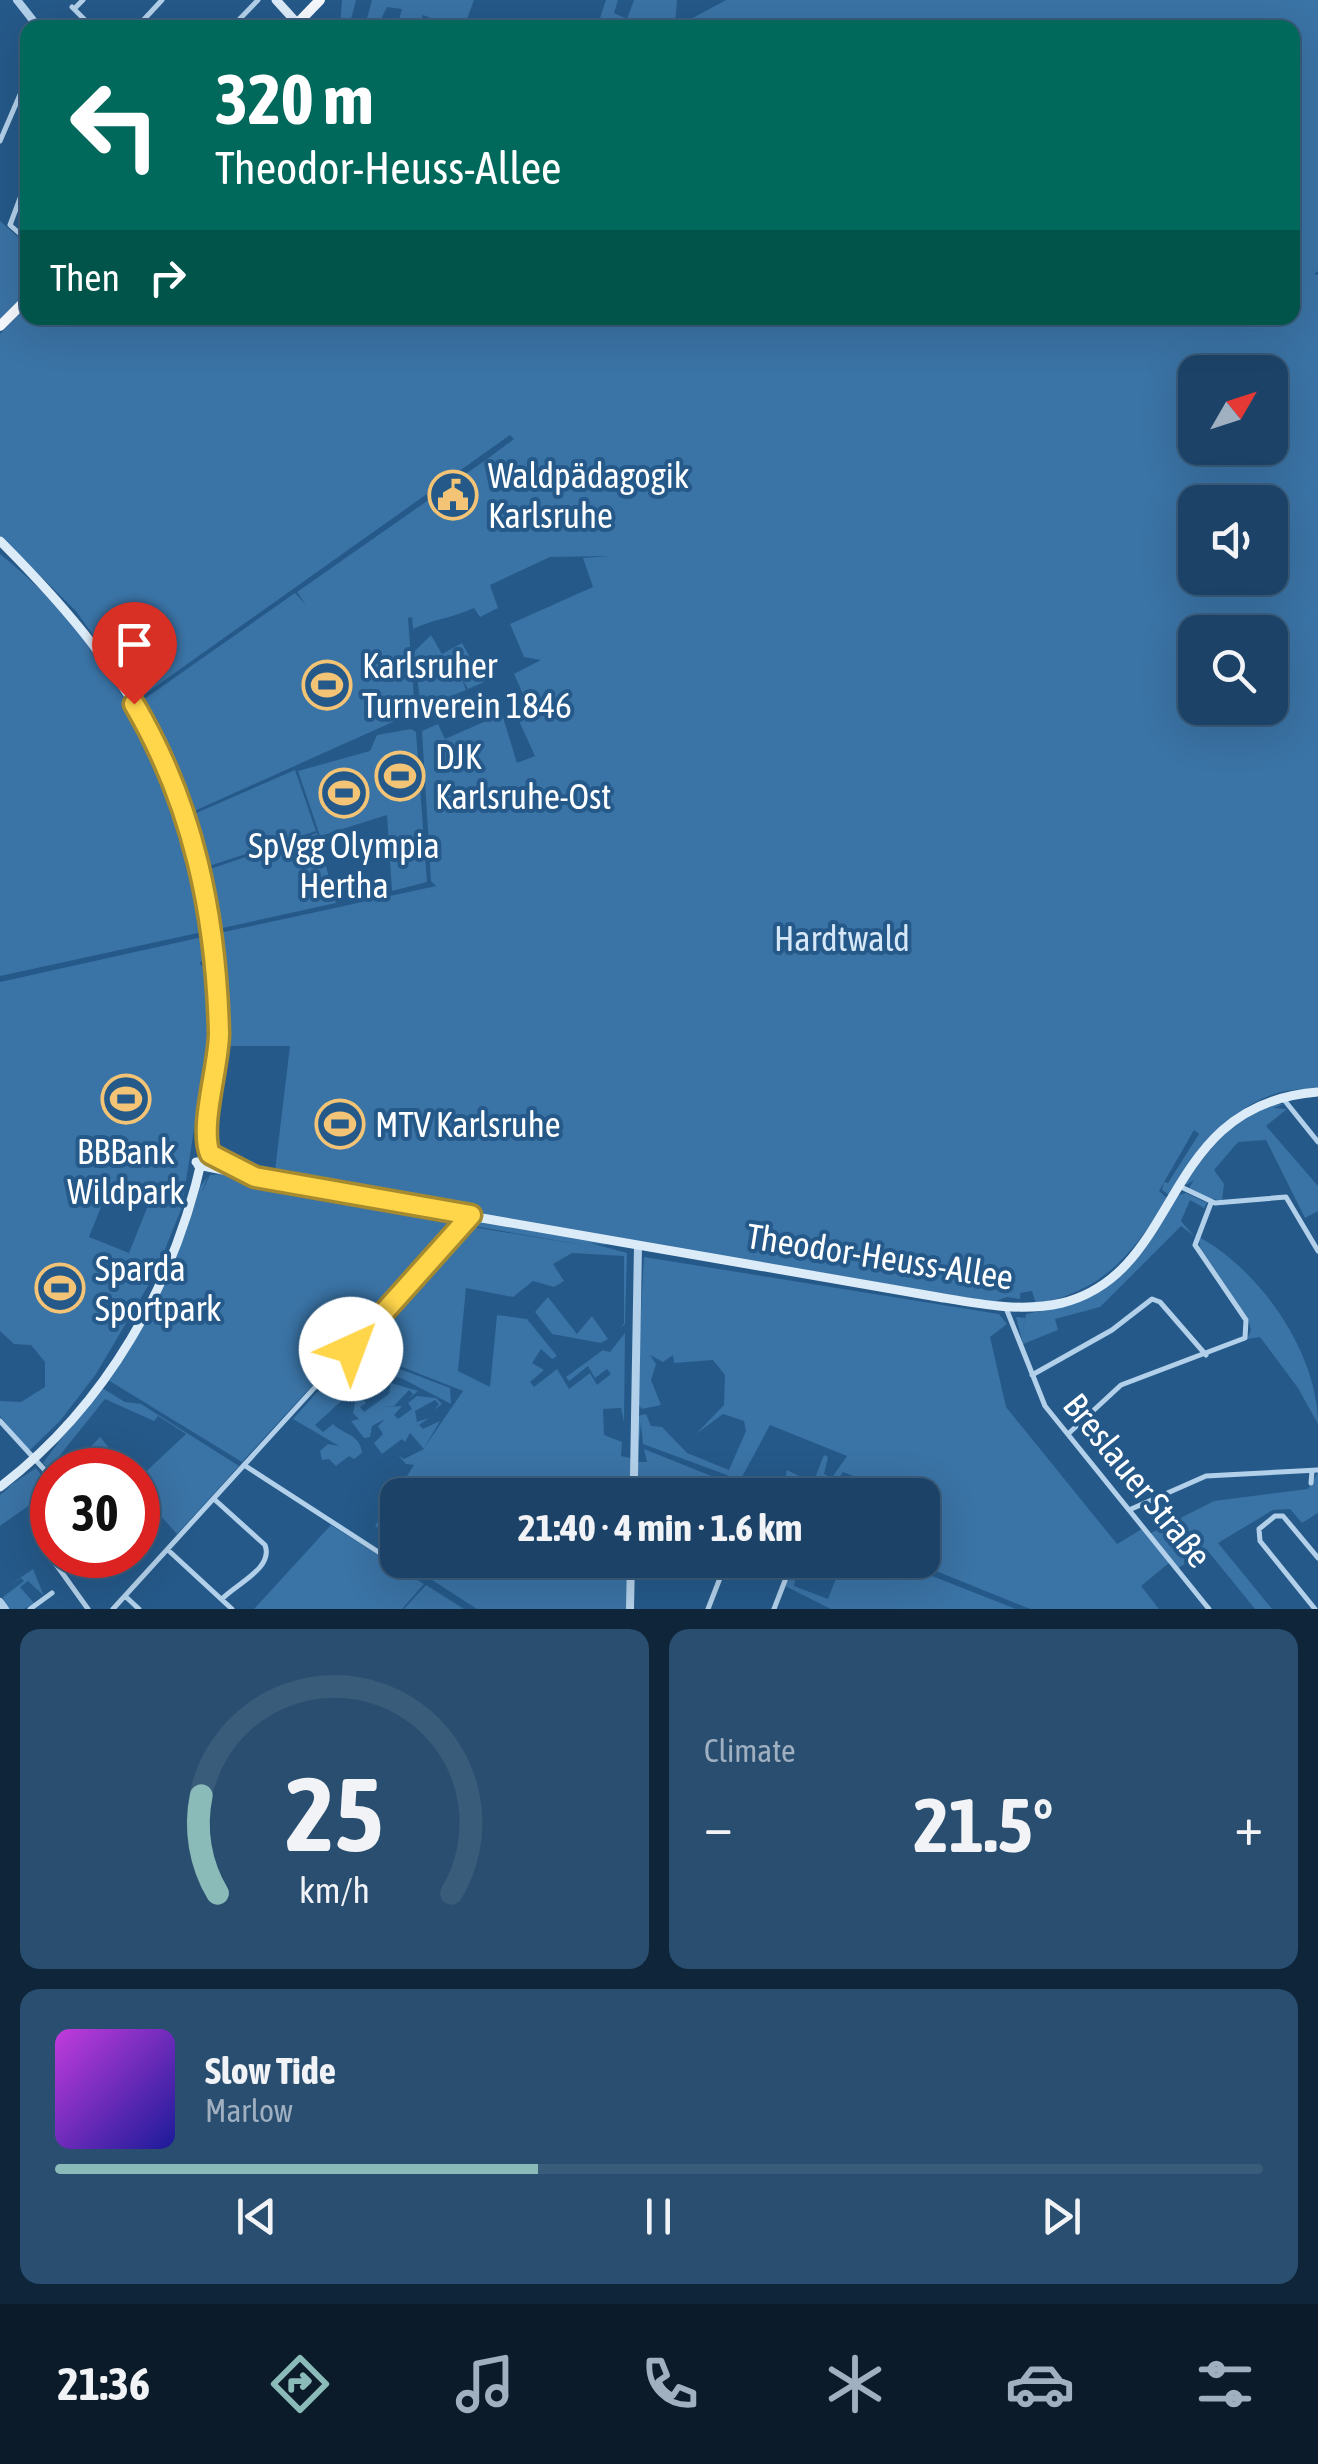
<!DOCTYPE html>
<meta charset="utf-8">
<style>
body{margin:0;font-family:"Asap Condensed",sans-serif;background:#294e70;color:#f1f3f6;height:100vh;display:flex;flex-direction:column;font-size:38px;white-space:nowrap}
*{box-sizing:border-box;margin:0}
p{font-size:32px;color:#a0b0c0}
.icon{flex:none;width:55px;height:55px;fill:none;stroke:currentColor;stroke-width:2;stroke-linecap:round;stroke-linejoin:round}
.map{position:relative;height:1609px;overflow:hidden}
.drawer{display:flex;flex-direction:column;gap:20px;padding:20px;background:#0f2539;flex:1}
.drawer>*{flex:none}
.banner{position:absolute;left:20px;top:20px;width:1280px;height:305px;border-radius:20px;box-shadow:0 10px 40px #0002,0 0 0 2px #3a5c7b;background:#00695c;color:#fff;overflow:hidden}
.needle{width:65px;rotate:51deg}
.fabs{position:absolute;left:1178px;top:355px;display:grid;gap:20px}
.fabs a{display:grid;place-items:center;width:110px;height:110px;border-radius:20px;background:#1c4367;box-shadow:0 10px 40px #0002,0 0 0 2px #3a5c7b;font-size:50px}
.speed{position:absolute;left:30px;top:1448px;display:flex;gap:20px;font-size:50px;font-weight:700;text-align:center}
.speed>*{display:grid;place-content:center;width:130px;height:130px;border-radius:50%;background:#1c4367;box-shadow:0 10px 40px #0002,0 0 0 2px #3a5c7b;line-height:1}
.speed .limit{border:15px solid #d22;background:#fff;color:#111}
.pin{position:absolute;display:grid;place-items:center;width:85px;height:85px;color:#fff;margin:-102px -42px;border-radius:50% 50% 50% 0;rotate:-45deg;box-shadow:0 0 10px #0007}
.pin .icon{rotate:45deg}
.me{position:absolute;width:110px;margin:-55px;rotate:43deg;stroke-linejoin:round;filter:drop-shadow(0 0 8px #0008)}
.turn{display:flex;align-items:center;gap:35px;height:210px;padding:0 30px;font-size:45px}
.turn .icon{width:130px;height:130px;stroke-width:2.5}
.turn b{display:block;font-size:70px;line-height:85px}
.then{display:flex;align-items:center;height:95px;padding:0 30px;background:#0003;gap:20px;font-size:38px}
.big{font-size:75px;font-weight:700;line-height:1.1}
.drawer .tile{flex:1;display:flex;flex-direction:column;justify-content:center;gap:15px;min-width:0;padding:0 35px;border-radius:20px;background:#294e70}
.drawer .dial{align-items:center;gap:0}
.dial svg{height:260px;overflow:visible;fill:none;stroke:#3a5c7b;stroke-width:7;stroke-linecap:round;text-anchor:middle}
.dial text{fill:#f1f3f6;stroke:none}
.song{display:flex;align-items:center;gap:30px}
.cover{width:120px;height:120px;border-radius:15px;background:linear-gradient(135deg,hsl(290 70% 55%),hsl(240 70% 35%))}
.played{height:10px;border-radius:5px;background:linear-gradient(90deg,#8bbbb9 40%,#3a5c7b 40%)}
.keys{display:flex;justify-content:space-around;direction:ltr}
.heat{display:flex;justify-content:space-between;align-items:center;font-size:55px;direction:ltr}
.drawer .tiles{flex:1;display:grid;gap:20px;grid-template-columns:1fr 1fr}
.tile:last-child{grid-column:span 2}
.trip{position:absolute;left:380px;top:1478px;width:560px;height:100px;border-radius:20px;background:#1c4367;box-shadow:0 10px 40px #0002,0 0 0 2px #3a5c7b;font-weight:700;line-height:100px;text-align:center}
.tabs{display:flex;height:160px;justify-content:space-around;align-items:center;background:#0b1b29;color:#a0b0c0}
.tabs .icon{width:70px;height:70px}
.tabs .active{color:#8bbbb9}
.tabs b{font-size:45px;color:#f1f3f6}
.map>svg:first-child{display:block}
.green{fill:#3a73a5;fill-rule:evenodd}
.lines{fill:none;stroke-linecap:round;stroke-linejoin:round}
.minor{stroke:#b2d0e9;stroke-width:5}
.tertiary{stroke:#b2d0e9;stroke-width:8}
.secondary{stroke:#dcebf8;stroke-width:9}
.primary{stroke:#f5f9fe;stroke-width:10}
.route-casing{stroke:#a68a30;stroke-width:25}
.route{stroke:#ffd54a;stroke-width:18}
.labels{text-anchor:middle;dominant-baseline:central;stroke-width:8;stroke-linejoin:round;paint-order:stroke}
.poi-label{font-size:35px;fill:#fff;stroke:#255989;text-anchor:start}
.park-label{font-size:35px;fill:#d6e8f7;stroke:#255989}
.street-label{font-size:35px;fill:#fff;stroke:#255989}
</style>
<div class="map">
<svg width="1318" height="1609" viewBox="0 0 1318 1609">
<rect width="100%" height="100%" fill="#255989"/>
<path class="green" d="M 342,0 L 356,0 L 350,23 L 365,26 L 372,0 L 474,0 L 464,27 L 437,27 L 433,19 L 423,15 L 418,27 L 397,27 L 402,9 L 387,7 L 377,27 L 340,28 Z
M 606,0 L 618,0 L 614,13 L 627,19 L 634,0 L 677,0 L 675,25 L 597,27 Z
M 726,0 L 1318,0 L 1318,271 L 1314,274 L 1318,275 L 1318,1090 C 1247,1082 1206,1141 1169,1195 L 1162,1190 L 1164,1182 L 1168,1183 L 1199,1134 L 1194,1130 L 1159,1191 L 1168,1199 C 1130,1255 1106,1290 1036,1304 L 1032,1291 L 1020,1293 L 1020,1299 L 1007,1297 L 993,1302 L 274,1179 L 290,1046 L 223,1046 L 219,933 L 436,886 L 431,881 L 422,731 L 438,724 L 445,739 L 502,714 L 517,763 L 535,756 L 514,710 L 527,703 L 514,674 L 541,660 L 524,657 L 510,624 L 593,587 L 583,558 L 611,556 L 550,557 L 490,585 L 498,608 L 480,617 L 474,608 C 453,618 433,619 413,629 L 412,617 L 408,618 L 415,712 L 192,812 L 140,702 L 295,593 L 306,605 L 297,592 L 487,459 L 514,439 L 510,435 L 138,699 L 76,611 L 0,536 L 0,334 L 27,306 L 28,318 L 1292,318 L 1292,28 L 676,27 ZM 1195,372 L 1270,372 L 1270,448 L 1195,448 ZM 1195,502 L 1270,502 L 1270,578 L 1195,578 ZM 1195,632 L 1270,632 L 1270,708 L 1195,708 Z
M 0,221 L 28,246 L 27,293 L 0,321 Z
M 0,554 C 115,645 183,789 207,931 L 0,976 Z
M 431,635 L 442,654 L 462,643 L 484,682 L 468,689 L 461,677 L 466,690 L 421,708 L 414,652 Z
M 411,729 L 416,732 L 427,882 L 392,891 L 387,815 L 320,836 L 298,771 L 370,751 L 377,735 Z
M 295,770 L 316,831 L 206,867 L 194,814 Z
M 317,833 L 336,903 L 218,929 L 207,870 Z
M 207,936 L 210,960 L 200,962 L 201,966 L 210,965 L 211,1014 L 206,1013 L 211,1019 L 182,1207 L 155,1274 L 96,1374 L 60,1421 L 28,1452 L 0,1416 L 0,1401 L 21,1402 L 45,1387 L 45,1362 L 31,1345 L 14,1344 L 0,1331 L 0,982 ZM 109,1187 L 145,1194 L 149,1203 L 129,1253 L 89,1237 Z
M 1284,1104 L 1273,1108 L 1287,1109 L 1266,1126 L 1318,1186 L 1318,1211 L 1305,1218 L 1266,1140 L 1238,1142 L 1214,1170 L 1224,1184 L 1222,1201 L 1210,1198 L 1204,1208 L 1190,1200 L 1181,1221 L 1194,1236 L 1181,1226 L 1100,1307 L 1055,1319 L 1058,1330 L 1023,1344 L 1016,1317 L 1025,1318 L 1022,1334 L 1026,1314 C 1106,1300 1129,1256 1176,1196 L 1186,1193 L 1207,1203 L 1189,1188 L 1194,1180 L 1186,1185 L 1186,1182 C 1207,1146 1241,1104 1284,1104 Z
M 223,1174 L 455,1215 L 462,1222 L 242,1462 L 108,1380 C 148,1319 180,1257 200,1187 L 208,1176 L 201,1194 L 210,1175 Z
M 474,1220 L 589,1239 L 608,1245 L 590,1243 L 627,1253 L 625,1324 L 620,1328 L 624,1323 L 624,1256 L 572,1253 L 553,1264 L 564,1281 L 554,1287 L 533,1281 L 513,1297 L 466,1288 L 458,1371 L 490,1387 L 497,1315 L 527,1319 L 557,1356 L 552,1359 L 541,1349 L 532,1363 L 544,1370 L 530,1382 L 534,1387 L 557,1369 L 569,1389 L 590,1373 L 597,1385 L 611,1374 L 607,1369 L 595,1378 L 588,1366 L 569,1381 L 566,1377 L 603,1350 L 610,1352 L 625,1333 L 624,1422 L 621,1408 L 603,1409 L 604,1435 L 622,1442 L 621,1456 L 631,1458 L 631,1495 L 398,1495 L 397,1538 L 393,1535 L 396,1528 L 383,1520 L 379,1525 L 387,1533 L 375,1526 L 414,1465 L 406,1464 L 398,1455 L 404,1459 L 424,1449 L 410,1433 L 405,1442 L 402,1439 L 382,1454 L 374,1443 L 383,1434 L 378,1426 L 385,1419 L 372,1426 L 370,1437 L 364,1438 L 351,1421 L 359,1419 L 353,1413 L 357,1393 L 366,1403 L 360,1407 L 364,1412 L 389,1394 L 391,1383 L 418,1391 L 407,1400 L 413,1394 L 409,1390 L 394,1406 L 381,1407 L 402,1406 L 394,1415 L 398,1419 L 412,1409 L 408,1403 L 417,1396 L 436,1398 L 442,1404 L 434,1410 L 439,1404 L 435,1400 L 415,1411 L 417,1422 L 429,1418 L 419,1425 L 423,1429 L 440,1421 L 424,1448 L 463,1391 L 357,1349 L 466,1226 L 601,1248 L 468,1225 Z
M 1199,1237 C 1260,1270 1318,1353 1318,1424 L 1298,1388 L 1260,1337 L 1247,1339 L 1251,1330 L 1248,1319 L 1200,1248 Z
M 644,1257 L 999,1314 L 1007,1324 L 990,1337 L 1006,1407 L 1117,1544 L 1142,1529 L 1147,1535 L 1214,1501 L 1308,1489 L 1318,1472 L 1318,1513 L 1302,1523 L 1290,1509 L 1273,1510 L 1218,1543 L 1272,1609 L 1255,1609 L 1207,1550 L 1175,1570 L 1169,1563 L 1141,1586 L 1159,1609 L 1030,1609 L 909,1560 L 922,1560 L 922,1495 L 862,1495 L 867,1481 L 843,1472 L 836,1483 L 833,1476 L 847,1456 L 770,1425 L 742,1477 L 735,1478 L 643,1444 L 641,1423 L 639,1443 L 638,1416 L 646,1414 L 651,1426 L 662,1427 L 687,1453 L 729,1470 L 746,1431 L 744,1421 L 723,1414 L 696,1434 L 724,1405 L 725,1375 L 713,1360 L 674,1363 L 673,1355 L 663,1362 L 650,1355 L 656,1364 L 651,1380 L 661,1405 L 642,1409 L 636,1402 Z
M 548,1297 L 577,1334 L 592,1316 L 608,1339 L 601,1343 L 552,1334 L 535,1312 Z
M 355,1352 L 450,1388 L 451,1404 L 403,1379 L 345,1361 Z
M 330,1378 L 334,1382 L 325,1393 L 330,1397 L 340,1387 L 349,1394 L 315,1425 L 323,1432 L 333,1424 C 344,1435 360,1434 362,1453 L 354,1459 L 349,1456 L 336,1466 L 329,1459 L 322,1460 L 320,1451 L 328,1444 L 339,1446 L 293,1419 Z
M 104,1381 L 84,1410 L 102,1388 L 125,1402 L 141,1404 L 239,1466 L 177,1534 L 151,1505 L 138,1512 L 138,1479 L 186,1434 L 158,1416 L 154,1421 L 105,1399 L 52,1465 L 56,1470 L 52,1474 L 43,1463 Z
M 100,1437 L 127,1470 L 93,1470 L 102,1460 L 96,1455 L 82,1470 L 68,1470 Z
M 644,1449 L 736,1486 L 742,1484 L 765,1495 L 705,1495 L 681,1485 L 675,1495 L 655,1482 L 650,1495 L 636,1495 L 638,1462 L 647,1462 Z
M 824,1455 L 828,1457 L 824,1474 L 832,1478 L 834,1485 L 821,1481 L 819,1486 L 824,1489 L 818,1495 L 782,1493 L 787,1470 L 813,1483 Z
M 36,1468 L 52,1489 L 0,1526 L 0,1495 L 11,1486 L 0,1492 Z
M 331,1525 L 424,1584 L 402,1609 L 254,1609 Z
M 401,1560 L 629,1560 L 628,1609 L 477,1609 Z
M 836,1560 L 891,1560 L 1016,1609 L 831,1609 L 785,1586 L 797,1567 L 794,1586 L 828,1599 L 842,1563 Z
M 33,1569 L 44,1596 L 28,1581 L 20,1587 L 34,1603 L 24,1609 L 7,1609 L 3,1597 L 24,1581 L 21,1578 L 7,1587 Z
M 426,1585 L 464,1609 L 404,1609 Z"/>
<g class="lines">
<path class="minor" d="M 72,7 L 93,28
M 74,9 L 83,0
M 136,28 L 162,0
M 231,28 L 258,0
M 0,141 L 28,76
M 28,177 L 10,225 L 28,241
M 1285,1101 L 1318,1142
M 1179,1186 L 1215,1203 L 1286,1197 L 1318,1251
M 1006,1308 L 1045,1406 L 1209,1609
M 1032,1375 L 1112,1330 L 1152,1299 L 1160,1302 L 1206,1355
M 0,1421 L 52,1478
M 1068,1434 L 1121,1385 L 1245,1338 L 1246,1320 L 1195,1245 L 1211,1203
M 244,1465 L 397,1564
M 1311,1483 L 1312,1471
M 214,1499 L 265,1545 C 274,1568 236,1584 222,1599
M 1129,1510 L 1206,1476 L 1318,1470
M 168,1550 L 232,1609
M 61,1555 L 55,1563 L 88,1609
M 125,1596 L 139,1609
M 30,1609 L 52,1593
M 113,1609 L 469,1218
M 708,1609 L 727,1560
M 774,1609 L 793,1560
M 1315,1609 L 1260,1541 L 1259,1529 L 1275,1516 L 1283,1516 L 1318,1558"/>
<path class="tertiary" d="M 17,0 L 39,28
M 634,1476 L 638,1245
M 633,1495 L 634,1475
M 0,1602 L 5,1609
M 630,1609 L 631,1560"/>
<path class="secondary" d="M 276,0 L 297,23
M 0,541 C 68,609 126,677 166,765 C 273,1004 213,1324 0,1487
M 196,1162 L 234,1169
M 198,1165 L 383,1202
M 378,1200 L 932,1296 C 974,1303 1019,1313 1062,1303 C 1185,1272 1158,1104 1318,1092"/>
<path class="primary" d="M 293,28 L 320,0
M 0,326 L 28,298"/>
</g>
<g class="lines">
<g class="route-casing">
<path id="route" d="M 134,704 C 194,806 216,916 219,1033 C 219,1066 199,1126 210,1154 L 255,1177 L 471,1215 L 351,1349"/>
</g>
<use href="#route" class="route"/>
</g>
<defs>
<g id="civic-ring" transform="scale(2.5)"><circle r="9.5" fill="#255989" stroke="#f3c476" stroke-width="1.5"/><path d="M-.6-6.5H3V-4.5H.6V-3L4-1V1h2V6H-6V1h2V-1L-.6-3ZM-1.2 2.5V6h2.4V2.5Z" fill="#f3c476"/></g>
<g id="stadium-ring" transform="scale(2.5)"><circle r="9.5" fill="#255989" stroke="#f3c476" stroke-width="1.5"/><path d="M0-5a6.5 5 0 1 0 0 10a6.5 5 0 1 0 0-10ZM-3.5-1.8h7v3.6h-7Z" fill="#f3c476"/></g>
</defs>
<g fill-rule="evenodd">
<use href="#civic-ring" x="453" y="495"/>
<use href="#stadium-ring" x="327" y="685"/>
<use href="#stadium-ring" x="400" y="776"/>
<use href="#stadium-ring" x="344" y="793"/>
<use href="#stadium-ring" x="126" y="1099"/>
<use href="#stadium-ring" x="340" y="1124"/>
<use href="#stadium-ring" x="60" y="1288"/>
</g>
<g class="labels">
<g class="poi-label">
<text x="488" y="475">Waldpädagogik<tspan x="488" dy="40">Karlsruhe</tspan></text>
<text x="362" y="665">Karlsruher<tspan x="362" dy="40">Turnverein 1846</tspan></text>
<text x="435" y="756">DJK<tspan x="435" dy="40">Karlsruhe-Ost</tspan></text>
<text x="344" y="845" text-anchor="middle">SpVgg Olympia<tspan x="344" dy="40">Hertha</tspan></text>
<text x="375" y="1124">MTV Karlsruhe</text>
<text x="126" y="1151" text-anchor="middle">BBBank<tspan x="126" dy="40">Wildpark</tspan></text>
<text x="95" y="1268">Sparda<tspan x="95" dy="40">Sportpark</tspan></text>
</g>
<g class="park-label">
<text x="842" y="938">Hardtwald</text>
</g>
<g class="street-label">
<text transform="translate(880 1256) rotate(9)">Theodor-Heuss-Allee</text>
<text transform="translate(1138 1480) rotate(51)">Breslauer Straße</text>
</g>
</g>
</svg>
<div class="fabs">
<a><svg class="needle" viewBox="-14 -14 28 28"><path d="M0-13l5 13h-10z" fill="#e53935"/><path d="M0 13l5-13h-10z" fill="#a0b0c0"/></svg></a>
<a><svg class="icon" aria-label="sound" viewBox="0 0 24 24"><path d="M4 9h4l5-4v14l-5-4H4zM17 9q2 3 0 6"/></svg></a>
<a><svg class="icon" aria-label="search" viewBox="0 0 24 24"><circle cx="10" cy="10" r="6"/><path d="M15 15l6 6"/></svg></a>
</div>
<div class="speed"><div class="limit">30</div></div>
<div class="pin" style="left:134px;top:704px;background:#d93025"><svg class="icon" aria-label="arrive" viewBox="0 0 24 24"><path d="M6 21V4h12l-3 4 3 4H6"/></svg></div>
<svg class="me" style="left:351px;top:1349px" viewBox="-20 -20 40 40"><circle r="19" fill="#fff"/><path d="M0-13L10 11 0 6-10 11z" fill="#ffd54a"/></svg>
<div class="trip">21:40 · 4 min · 1.6 km</div>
<div class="banner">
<div class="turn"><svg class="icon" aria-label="left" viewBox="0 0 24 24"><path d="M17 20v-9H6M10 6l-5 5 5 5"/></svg><div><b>320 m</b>Theodor-Heuss-Allee</div></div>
<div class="then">Then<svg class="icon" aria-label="right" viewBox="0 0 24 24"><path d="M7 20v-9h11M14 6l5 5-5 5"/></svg></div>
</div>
</div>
<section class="drawer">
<div class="tiles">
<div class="tile dial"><svg viewBox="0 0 100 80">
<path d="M14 69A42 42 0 1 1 86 69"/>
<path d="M14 69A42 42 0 0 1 9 39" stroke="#8bbbb9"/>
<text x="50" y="56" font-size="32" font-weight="700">25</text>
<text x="50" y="72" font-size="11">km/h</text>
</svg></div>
<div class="tile"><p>Climate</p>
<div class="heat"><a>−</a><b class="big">21.5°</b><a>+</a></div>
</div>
<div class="tile">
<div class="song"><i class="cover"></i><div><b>Slow Tide</b><p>Marlow</p></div></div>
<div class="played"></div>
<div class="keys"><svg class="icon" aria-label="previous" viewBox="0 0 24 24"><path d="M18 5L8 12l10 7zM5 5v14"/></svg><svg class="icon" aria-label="pause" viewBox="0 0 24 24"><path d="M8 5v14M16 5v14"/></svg><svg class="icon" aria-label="next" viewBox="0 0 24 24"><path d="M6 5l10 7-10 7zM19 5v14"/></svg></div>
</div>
</div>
</section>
<nav class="tabs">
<b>21:36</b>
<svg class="icon active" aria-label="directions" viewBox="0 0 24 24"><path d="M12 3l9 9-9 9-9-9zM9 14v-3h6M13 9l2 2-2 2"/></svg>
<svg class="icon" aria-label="music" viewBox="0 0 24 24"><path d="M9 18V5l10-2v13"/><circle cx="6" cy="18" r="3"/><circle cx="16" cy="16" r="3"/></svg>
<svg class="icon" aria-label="phone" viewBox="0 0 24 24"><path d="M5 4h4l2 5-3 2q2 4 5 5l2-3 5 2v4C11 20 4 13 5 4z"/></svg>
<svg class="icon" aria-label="climate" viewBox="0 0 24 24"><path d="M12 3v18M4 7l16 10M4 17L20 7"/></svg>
<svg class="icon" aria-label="car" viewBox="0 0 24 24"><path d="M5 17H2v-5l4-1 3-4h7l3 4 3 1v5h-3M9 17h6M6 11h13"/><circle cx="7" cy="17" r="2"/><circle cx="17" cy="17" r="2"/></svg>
<svg class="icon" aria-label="filters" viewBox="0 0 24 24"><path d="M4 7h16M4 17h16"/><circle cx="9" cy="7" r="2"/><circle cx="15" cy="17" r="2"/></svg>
</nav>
